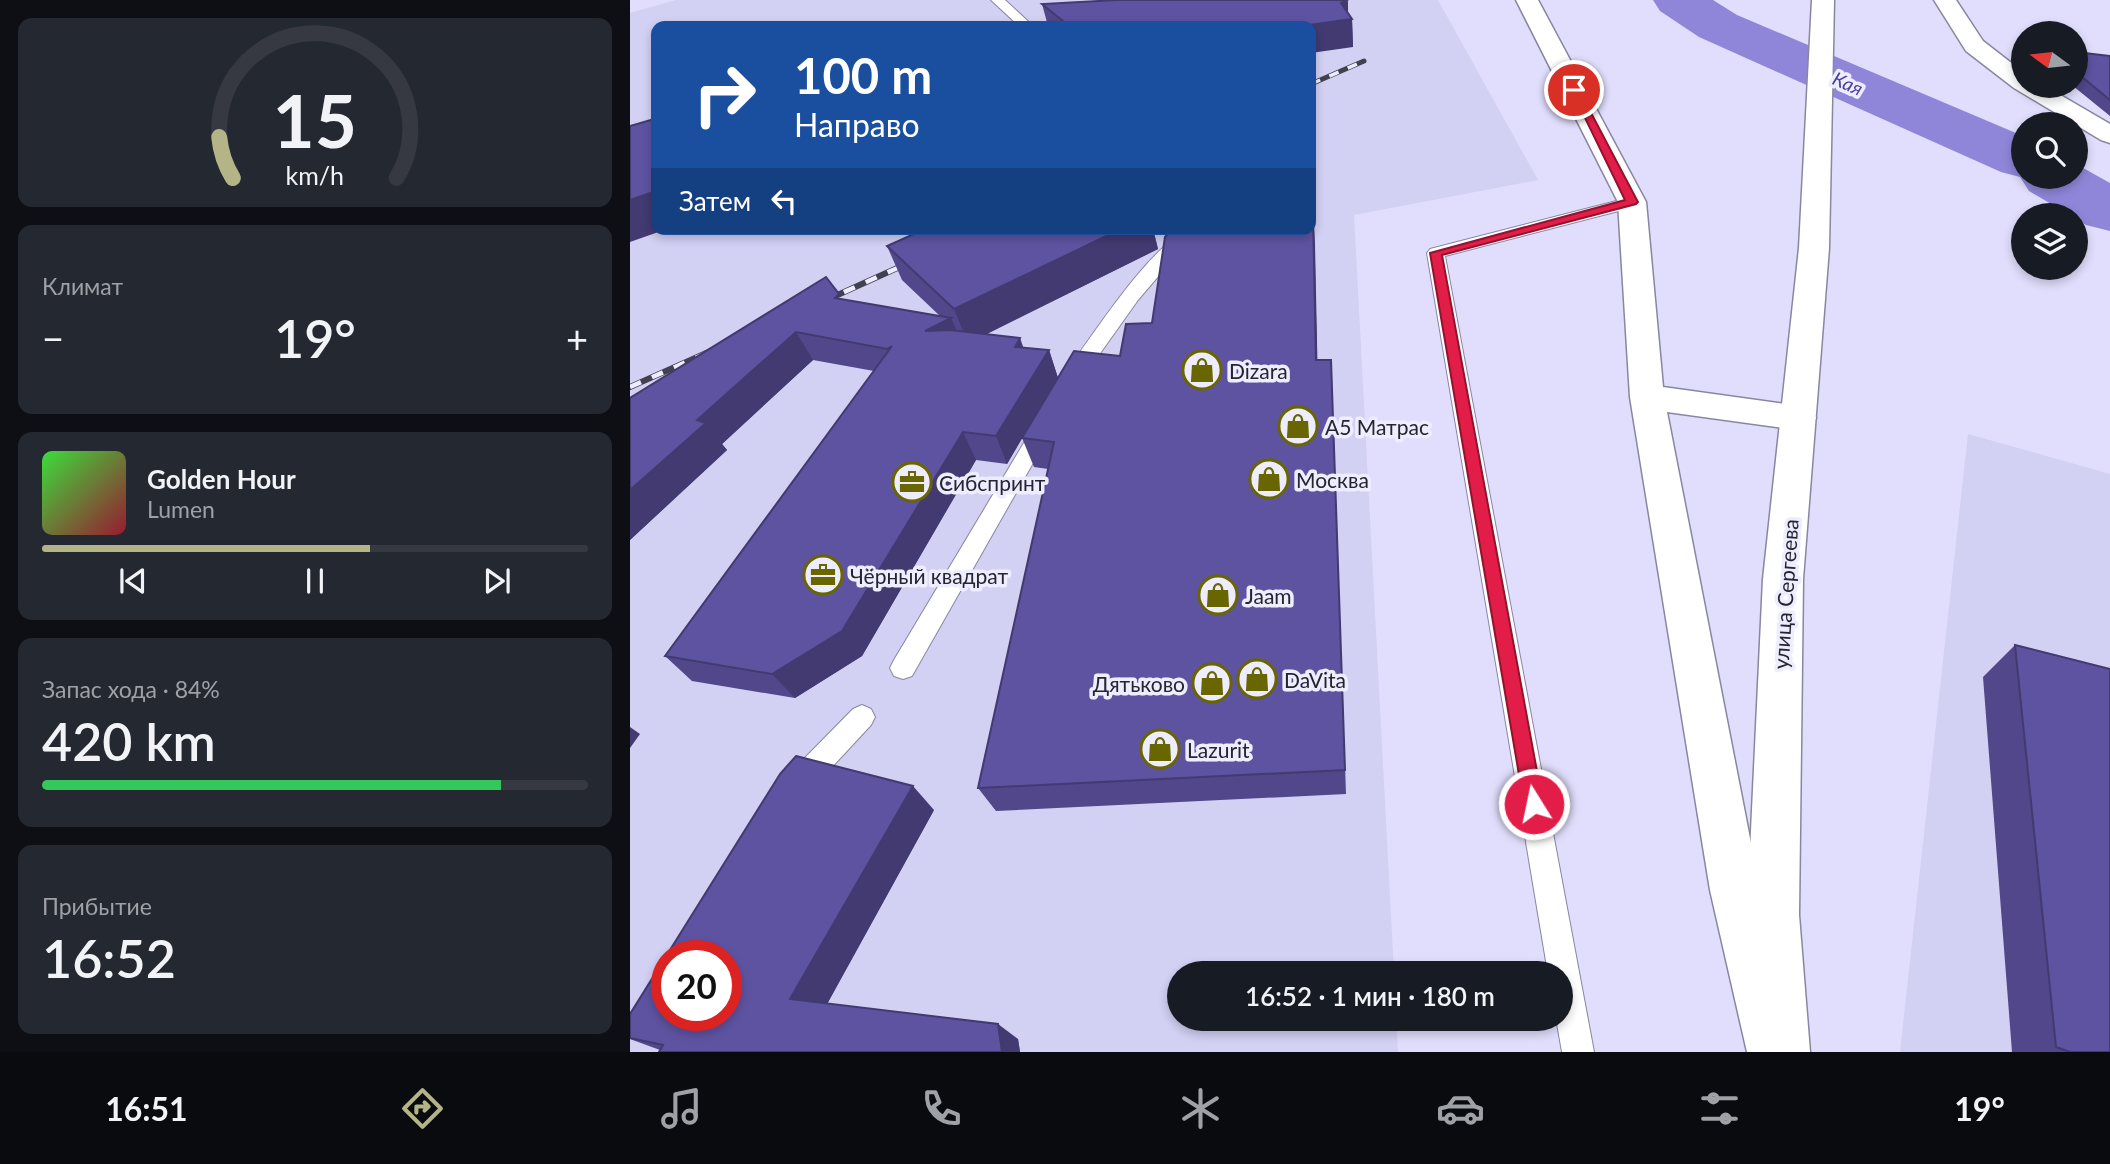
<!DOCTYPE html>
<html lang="ru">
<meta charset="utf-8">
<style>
body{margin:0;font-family:Lato,sans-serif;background:#242831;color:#f1f3f6;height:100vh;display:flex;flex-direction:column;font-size:26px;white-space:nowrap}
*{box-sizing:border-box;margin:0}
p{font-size:23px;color:#9ea1a6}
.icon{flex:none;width:38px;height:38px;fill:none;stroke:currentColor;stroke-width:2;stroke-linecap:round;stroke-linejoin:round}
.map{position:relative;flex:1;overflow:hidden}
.sheet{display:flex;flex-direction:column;gap:18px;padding:18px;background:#0d0f14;width:630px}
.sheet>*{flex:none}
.hud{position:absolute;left:21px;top:21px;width:665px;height:214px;border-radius:14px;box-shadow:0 4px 10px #0003;background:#1a4fa0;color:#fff;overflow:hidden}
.needle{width:46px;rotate:285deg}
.controls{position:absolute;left:1381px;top:21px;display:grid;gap:14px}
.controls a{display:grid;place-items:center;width:77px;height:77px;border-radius:50%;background:#171b24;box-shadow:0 4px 10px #0003;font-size:35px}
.speed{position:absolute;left:21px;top:940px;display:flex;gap:14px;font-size:35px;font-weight:700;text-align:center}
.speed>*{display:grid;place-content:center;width:91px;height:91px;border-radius:50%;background:#171b24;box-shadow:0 4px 10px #0003;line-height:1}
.speed .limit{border:10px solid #d22;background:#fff;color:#111}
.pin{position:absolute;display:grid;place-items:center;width:60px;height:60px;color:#fff;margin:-30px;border:4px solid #fff;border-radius:50%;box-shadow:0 2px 7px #0007}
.me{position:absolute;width:77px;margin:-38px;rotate:350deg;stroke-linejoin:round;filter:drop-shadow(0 0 5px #0008)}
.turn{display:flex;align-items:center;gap:24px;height:147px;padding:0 28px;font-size:32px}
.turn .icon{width:91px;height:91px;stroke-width:2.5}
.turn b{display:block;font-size:49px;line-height:60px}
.then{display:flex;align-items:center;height:66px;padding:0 28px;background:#0003;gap:14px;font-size:26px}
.big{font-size:52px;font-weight:600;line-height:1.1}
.sheet .widget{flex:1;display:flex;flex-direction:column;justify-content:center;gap:10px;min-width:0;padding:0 24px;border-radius:14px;background:#242831}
.sheet .dial{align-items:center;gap:0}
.dial svg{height:182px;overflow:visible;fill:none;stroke:#363941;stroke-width:7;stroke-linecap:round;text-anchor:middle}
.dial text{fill:#f1f3f6;stroke:none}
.song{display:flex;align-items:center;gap:21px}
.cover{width:84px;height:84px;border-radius:10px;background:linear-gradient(135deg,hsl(120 70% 55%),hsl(350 70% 35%))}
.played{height:7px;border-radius:4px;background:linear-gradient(90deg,#b4b487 60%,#363941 60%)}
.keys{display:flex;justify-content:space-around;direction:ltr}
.heat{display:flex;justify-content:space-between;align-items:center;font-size:38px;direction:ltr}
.charge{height:10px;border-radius:5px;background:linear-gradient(90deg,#34c759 84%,#363941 0)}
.trip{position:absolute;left:537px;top:961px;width:406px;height:70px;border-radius:35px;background:#171b24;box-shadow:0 4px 10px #0003;font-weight:600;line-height:70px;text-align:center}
.menu{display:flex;height:112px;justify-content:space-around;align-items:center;background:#090b0e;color:#9ea1a6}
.menu .icon{width:49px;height:49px}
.menu .active{color:#b4b487}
.menu b{font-size:32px;color:#f1f3f6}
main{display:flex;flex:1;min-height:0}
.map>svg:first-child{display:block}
.built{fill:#d2d0f3;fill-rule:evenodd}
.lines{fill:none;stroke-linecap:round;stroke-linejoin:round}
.river{fill:#8f86d9;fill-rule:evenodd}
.service-casing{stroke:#8886a1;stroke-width:2}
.tertiary-casing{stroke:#8886a1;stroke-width:3}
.primary-casing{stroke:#8886a1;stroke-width:3}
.service{fill:#fff;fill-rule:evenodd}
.tertiary{fill:#fff;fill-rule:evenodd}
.primary{fill:#fff;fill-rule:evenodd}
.rail-far1-casing{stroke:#42414f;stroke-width:5}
.rail-casing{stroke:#42414f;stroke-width:6}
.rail-far1{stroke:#eeedff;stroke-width:3.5;stroke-dasharray:10;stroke-linecap:butt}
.rail{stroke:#eeedff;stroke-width:4.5;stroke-dasharray:12;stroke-linecap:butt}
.wall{fill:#51478a}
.shaded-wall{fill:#423a71}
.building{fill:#5e53a1;stroke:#423a71;stroke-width:2;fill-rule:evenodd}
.route{fill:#e11d48;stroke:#92132f;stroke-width:2}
.labels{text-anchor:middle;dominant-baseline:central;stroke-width:7;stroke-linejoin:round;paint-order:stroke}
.far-water-label{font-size:19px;font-style:italic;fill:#503d9e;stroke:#eeedff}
.poi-label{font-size:21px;fill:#25242f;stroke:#eeedff;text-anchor:start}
.street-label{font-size:21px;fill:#25242f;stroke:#eeedff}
</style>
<main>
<section class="sheet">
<div class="widget dial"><svg viewBox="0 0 100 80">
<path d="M14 69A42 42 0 1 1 86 69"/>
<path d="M14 69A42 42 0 0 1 8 51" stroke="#b4b487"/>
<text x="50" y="56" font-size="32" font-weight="700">15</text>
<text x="50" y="72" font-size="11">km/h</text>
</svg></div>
<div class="widget"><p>Климат</p>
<div class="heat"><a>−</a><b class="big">19°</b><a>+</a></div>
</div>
<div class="widget">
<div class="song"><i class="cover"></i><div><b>Golden Hour</b><p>Lumen</p></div></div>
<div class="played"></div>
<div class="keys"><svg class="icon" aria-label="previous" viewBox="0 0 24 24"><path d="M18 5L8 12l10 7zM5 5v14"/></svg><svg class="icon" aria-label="pause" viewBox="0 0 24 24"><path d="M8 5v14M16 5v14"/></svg><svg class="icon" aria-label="next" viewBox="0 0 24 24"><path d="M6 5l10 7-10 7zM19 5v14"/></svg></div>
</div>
<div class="widget"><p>Запас хода · 84%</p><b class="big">420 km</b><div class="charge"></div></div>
<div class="widget"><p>Прибытие</p><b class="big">16:52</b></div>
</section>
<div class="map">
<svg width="1480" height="1052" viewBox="0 0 1480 1052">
<rect width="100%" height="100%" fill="#e0defc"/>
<path class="built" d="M 46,0 L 808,0 L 908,180 L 724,215 L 764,973 L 550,973 L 550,1018 L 766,1019 L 768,1052 L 0,1052 L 0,13 ZM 26,26 L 681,26 L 681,229 L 26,229 ZM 37,956 L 96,956 L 96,1015 L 37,1015 Z
M 1338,434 L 1480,474 L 1480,1052 L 1270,1052 Z"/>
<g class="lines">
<path class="river" d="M 1023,0 L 1083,0 L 1107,15 L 1393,136 L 1393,177 L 1446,177 L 1446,164 L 1480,183 L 1480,231 L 1456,225 L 1446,219 L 1446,215 L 1440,215 L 1399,191 L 1390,177 L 1371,172 L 1069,37 L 1030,11 Z"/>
<g class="service-casing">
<path id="service" d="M 361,0 L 375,0 L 403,26 L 389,26 Z
M 1002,197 L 1010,202 L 1008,206 L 815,256 L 964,1052 L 932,1052 L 926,1018 L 931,1018 L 931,973 L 918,973 L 797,253 L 800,249 Z
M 559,229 L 582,229 L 556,244 L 508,300 L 449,383 L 435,383 L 432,378 L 435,373 C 464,334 518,248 559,229 Z
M 414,419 L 421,421 L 424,426 L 282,676 L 273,679 L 264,676 L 260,668 L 264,660 L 407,421 Z
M 232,705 L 241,709 L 245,717 L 241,725 L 177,794 L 167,798 L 157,794 L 153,785 L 157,776 L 223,709 Z"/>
</g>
<g class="tertiary-casing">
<path id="tertiary" d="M 886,0 L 908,0 L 1016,202 L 1033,387 L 1169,406 L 1181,409 L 1186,418 L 1181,427 L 1169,430 L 1037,412 L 1130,890 L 1173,1052 L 1117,1052 L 1080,890 L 1000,397 L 988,202 Z
M 1304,0 L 1326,0 L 1353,41 L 1393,72 L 1393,86 L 1415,86 L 1480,124 L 1480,143 L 1471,140 L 1384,88 L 1336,51 Z"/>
</g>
<g class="primary-casing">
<path id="primary" d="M 1182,0 L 1204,0 L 1199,248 L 1173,579 L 1169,915 L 1180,1052 L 1124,1052 L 1117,915 L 1133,579 L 1169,248 Z"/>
</g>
<use href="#service" class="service"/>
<use href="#tertiary" class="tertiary"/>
<use href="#primary" class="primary"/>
<g class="rail-far1-casing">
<path id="rail-far1" d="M 681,84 L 734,61"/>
</g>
<g class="rail-casing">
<path id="rail" d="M 192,302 L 285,260
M 0,387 L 83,350"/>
</g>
<use href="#rail-far1" class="rail-far1"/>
<use href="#rail" class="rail"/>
</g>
<path class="wall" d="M 412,4 L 718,13 L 722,19 L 723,47 L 681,26 L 418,26 Z
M 1446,52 L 1480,56 L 1480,116 L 1443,86 L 1446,86 Z
M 683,214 L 687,360 L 701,360 L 716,794 L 366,811 L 348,788 L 418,469 L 404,467 L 392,438 L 377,464 L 346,460 L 232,656 L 165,698 L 62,681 L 35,656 L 244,371 L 183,360 L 92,444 L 97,450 L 0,540 L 0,398 L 212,299 L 310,316 L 272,280 L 257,246 L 295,229 L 532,229 L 524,233 L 528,249 L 357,334 L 394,348 L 419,350 L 428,378 L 490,356 L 522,323 Z
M 1385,645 L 1480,1052 L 1382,1052 L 1353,677 Z
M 304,810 L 197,1004 L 388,1039 L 390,1052 L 29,1052 L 30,1050 L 0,1039 L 0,1014 Z"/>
<path class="shaded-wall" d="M 718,1 L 718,20 L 722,19 L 723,47 L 681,53 L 681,26 L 672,26 L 711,3 Z
M 26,191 L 26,229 L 37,229 L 0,242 L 0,200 Z
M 683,214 L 685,244 L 688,390 L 686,360 Z
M 484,229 L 532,229 L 524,233 L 528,249 L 338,343 L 324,309 Z
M 321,318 L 333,346 L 295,331 Z
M 166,332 L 183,360 L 92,444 L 97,450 L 0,540 L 0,490 L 67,420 Z
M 390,338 L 400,366 L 385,347 Z
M 419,350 L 428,378 L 377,464 L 366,436 Z
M 333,432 L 346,460 L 232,656 L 165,698 L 142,674 Z
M 0,727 L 10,734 L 0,748 Z
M 283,786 L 304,810 L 191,1015 L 160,999 Z
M 368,1024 L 388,1039 L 390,1052 L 372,1052 Z"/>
<path class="building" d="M 487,0 L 718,0 L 711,3 L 722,19 L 672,26 L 439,26 L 412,4 Z
M 1446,52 L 1480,56 L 1480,100 L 1446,72 Z
M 21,120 L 26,127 L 26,191 L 0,200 L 0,126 Z
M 681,214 L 683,214 L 686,360 L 701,360 L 715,770 L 348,788 L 424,442 L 392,438 L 444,351 L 490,356 L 496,324 L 522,323 L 535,237 L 542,229 L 681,229 Z
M 295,229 L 491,229 L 324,309 L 257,246 Z
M 196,277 L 209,294 L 205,298 L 321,318 L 295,331 L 320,330 L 390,338 L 385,347 L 419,350 L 366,436 L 333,432 L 212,631 L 142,674 L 35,656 L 262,346 L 257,349 L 166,332 L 67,420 L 76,423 L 0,490 L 0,398 Z
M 1385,645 L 1480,669 L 1480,1052 L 1440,1052 L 1426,1047 Z
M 166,756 L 283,786 L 160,999 L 368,1024 L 372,1052 L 29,1052 L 33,1045 L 0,1038 L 0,1014 L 150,774 ZM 37,956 L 96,956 L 96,1015 L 37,1015 Z"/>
<path class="route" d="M 940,87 L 949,90 L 1008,202 L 1006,204 L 812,255 L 913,804 L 910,811 L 904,813 L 897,811 L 894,804 L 800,253 L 995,200 Z"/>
<defs>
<g id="shop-ring" transform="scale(2.0125)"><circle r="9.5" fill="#eeedff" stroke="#696600" stroke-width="1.5"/><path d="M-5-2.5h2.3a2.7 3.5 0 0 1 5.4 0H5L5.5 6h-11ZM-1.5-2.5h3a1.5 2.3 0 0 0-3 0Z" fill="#696600"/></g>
<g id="office-ring" transform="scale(2.0125)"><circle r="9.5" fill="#eeedff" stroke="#696600" stroke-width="1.5"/><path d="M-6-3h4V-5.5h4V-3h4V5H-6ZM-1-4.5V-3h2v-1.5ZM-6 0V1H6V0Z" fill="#696600"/></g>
</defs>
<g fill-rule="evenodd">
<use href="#shop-ring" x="572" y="370"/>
<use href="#shop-ring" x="668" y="426"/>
<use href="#shop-ring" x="639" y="479"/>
<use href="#office-ring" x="282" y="482"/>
<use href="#office-ring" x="193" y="575"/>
<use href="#shop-ring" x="588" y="595"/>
<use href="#shop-ring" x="627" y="679"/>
<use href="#shop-ring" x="582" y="683"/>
<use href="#shop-ring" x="530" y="749"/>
</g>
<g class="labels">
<g class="far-water-label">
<text transform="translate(1218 83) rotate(24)">Кая</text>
</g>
<g class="poi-label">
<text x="599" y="370">Dizara</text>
<text x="695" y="426">А5 Матрас</text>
<text x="666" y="479">Москва</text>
<text x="309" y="482">Сибспринт</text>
<text x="220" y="575">Чёрный квадрат</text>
<text x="615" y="595">Jaam</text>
<text x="654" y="679">DaVita</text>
<text x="555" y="683" text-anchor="end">Дятьково</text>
<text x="557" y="749">Lazurit</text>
</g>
<g class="street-label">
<text transform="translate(1155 594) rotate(-86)">улица Сергеева</text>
</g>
</g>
</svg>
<div class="controls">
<a><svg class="needle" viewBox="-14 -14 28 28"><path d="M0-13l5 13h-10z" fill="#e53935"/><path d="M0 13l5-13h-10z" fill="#9ea1a6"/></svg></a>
<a><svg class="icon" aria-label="search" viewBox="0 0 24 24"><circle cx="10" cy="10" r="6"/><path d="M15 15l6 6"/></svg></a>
<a><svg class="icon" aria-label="layers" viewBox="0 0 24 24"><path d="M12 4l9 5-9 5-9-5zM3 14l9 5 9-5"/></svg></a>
</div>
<div class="speed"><div class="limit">20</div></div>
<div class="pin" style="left:944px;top:90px;background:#d93025"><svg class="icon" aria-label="arrive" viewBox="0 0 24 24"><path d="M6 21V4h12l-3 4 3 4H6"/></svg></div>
<svg class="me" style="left:904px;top:804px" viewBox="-20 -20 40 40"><circle r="17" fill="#e11d48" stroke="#fff" stroke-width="3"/><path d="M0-11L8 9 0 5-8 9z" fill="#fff"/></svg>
<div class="trip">16:52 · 1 мин · 180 m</div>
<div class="hud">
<div class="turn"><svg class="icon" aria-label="right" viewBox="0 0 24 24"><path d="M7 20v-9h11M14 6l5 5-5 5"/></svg><div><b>100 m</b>Направо</div></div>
<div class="then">Затем<svg class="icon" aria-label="left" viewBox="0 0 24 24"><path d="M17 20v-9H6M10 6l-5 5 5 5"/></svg></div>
</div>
</div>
</main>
<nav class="menu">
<b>16:51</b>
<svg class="icon active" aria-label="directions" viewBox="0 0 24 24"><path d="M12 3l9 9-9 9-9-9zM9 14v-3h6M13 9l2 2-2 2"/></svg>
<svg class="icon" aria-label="music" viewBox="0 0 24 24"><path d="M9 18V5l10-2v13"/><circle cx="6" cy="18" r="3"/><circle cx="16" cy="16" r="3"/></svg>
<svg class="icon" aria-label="phone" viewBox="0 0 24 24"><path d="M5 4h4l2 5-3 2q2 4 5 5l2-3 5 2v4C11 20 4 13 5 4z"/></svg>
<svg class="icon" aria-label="climate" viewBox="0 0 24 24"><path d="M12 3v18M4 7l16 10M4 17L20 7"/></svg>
<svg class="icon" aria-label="car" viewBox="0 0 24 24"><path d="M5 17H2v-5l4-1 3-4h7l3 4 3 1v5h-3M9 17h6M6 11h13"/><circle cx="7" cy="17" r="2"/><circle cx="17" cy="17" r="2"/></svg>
<svg class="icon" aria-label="filters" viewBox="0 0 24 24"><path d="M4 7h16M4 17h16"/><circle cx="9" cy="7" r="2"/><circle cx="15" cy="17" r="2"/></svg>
<b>19°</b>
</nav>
